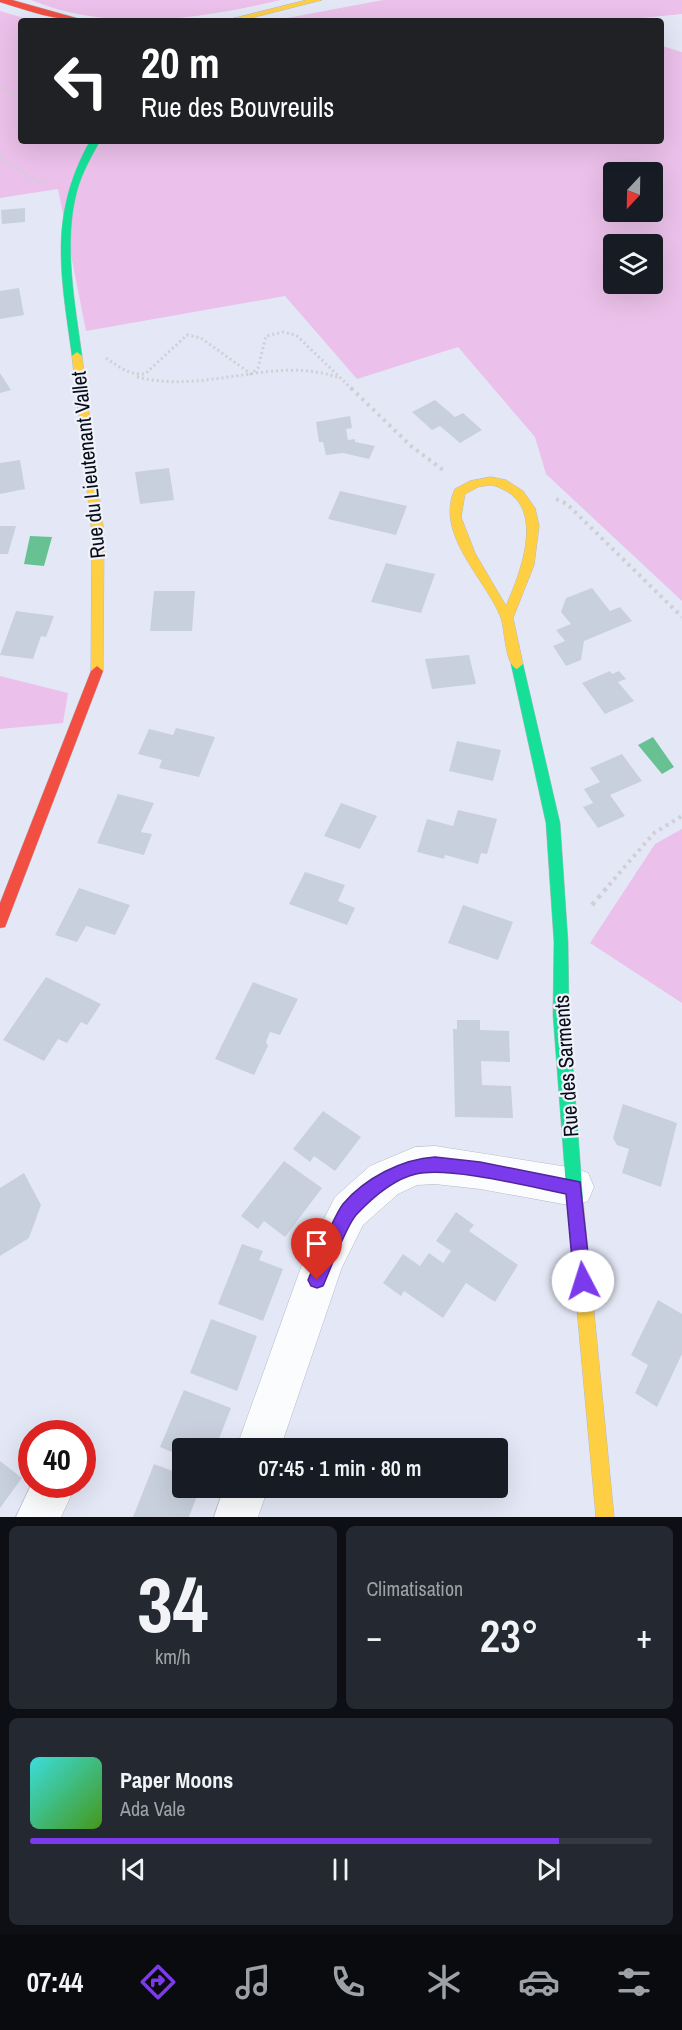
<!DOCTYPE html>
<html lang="fr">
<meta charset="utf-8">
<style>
body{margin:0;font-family:"Archivo Narrow",sans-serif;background:#242831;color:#f1f3f6;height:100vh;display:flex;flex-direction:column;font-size:22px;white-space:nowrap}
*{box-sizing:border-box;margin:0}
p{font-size:20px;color:#9ea1a6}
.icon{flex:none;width:33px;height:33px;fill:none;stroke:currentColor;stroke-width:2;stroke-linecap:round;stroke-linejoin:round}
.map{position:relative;height:1517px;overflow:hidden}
.side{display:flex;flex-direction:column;gap:9px;padding:9px;background:#0d0f14;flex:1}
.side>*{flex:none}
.hud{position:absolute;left:18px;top:18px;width:646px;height:126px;border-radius:6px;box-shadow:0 6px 24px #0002;background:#202124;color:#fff;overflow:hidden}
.needle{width:39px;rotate:202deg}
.tools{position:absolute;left:603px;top:162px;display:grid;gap:12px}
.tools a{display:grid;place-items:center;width:60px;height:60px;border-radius:6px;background:#171b24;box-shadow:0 6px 24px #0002;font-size:30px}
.speed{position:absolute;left:18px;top:1420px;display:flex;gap:12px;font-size:30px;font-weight:700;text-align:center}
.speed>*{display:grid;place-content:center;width:78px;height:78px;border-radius:50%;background:#171b24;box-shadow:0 6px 24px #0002;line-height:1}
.speed .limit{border:9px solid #d22;background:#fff;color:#111}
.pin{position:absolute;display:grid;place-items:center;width:51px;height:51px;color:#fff;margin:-62px -26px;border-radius:50% 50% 50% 0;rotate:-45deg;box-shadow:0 0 6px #0007}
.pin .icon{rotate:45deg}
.me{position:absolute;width:66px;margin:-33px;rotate:355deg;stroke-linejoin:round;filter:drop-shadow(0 0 4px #0008)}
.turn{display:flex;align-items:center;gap:21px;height:126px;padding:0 24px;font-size:27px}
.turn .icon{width:78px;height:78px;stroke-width:2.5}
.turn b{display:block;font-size:42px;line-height:51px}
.big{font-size:45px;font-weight:600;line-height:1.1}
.side .card{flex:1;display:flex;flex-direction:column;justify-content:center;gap:9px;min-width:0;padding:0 21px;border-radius:9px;background:#242831}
.side .dial{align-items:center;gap:0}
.dial b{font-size:78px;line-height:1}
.song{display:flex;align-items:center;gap:18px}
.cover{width:72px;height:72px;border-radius:9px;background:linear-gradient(135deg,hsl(180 70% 55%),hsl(100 70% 35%))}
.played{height:6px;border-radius:3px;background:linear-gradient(90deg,#7c3aed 85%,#363941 85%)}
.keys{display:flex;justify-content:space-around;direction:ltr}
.heat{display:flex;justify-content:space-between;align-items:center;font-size:33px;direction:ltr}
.side .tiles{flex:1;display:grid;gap:9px;grid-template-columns:1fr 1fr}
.card:last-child{grid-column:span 2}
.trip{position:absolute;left:172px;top:1438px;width:336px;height:60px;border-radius:6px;background:#171b24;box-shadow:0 6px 24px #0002;font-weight:600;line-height:60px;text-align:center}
.tabs{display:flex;height:96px;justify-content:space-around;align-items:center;background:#090b0e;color:#9ea1a6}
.tabs .icon{width:42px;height:42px}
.tabs .selected{color:#7c3aed}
.tabs b{font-size:27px;color:#f1f3f6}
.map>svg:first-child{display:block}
.green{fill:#ebc0ea;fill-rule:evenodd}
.water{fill:#67c193}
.building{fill:#c8d0dd}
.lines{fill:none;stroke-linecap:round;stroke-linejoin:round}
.street-casing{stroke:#b5b9c6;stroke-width:1}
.fast-casing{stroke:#b5b9c6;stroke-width:1}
.slow-casing{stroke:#b5b9c6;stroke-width:1}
.jam-casing{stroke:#b5b9c6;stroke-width:1}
.path-far2{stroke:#cfcfd4;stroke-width:3;stroke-dasharray:2 3;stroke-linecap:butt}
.path-far1{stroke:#cfcfd4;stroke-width:4;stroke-dasharray:3 4.5;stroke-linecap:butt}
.path{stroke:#cfcfd4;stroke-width:4.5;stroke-dasharray:4 5;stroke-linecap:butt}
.street{fill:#fbfcfe;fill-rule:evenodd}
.fast{fill:#16e098;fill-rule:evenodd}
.slow{fill:#ffcf43;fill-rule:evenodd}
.jam{fill:#f24e42;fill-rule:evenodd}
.route{fill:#7c3aed;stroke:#51269a;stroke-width:1.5}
.labels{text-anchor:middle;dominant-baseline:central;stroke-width:4.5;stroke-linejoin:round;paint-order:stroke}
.street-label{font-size:21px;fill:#090b19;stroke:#f0f2fa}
</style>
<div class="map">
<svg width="682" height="1517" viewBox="0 0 682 1517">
<rect width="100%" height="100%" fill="#e4e8f6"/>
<path class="green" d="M 31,0 L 281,0 C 199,19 111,33 31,0 Z
M 383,0 L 682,0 L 682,14 L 614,21 L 271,21 Z
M 0,11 L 34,21 L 21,21 L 21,141 L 662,141 L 662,46 L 682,52 L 682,601 L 546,474 L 535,437 L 458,347 L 357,379 L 285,296 L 86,331 L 58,189 L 0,198 ZM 614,172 L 652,172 L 652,212 L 614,212 ZM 614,244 L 652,244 L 652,284 L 614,284 Z
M 0,676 L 68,693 L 63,723 L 0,729 Z
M 682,829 L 682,1003 L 590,943 L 655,844 Z"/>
<path class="water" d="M 30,536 L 52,537 L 44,566 L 24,564 Z
M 653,737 L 674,767 L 662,774 L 638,745 Z"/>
<path class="building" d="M 25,208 L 25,222 L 2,224 L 1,210 Z
M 19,288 L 24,315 L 0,319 L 0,291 Z
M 0,373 L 11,390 L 0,393 Z
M 435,400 L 455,417 L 463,413 L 482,430 L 460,443 L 440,426 L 432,430 L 412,412 Z
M 350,416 L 352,428 L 346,429 L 348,440 L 355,439 L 355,442 L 375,446 L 369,459 L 343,453 L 326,455 L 323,442 L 319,442 L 316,422 Z
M 20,460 L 25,489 L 0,494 L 0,463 Z
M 169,468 L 174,500 L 140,504 L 135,472 Z
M 340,491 L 407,506 L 396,535 L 328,519 Z
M 0,526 L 16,526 L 8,554 L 0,554 Z
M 386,563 L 435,574 L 421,613 L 371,602 Z
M 592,588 L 610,611 L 620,607 L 632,621 L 584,641 L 581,660 L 566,666 L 553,646 L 565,641 L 556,630 L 571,624 L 561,612 L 566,598 Z
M 154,591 L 195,591 L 192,631 L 150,631 Z
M 16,611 L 54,616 L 46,637 L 41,636 L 33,659 L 0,655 Z
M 469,655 L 476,684 L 432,689 L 425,659 Z
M 610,671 L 612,674 L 619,671 L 626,679 L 618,682 L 634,701 L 605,714 L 582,683 Z
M 176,728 L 215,737 L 199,777 L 159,768 L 162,760 L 138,754 L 149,729 L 173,735 Z
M 457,741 L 501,750 L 493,781 L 449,771 Z
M 622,754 L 642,781 L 610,795 L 625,816 L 598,828 L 583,807 L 593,803 L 584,789 L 600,782 L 590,768 Z
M 118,794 L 154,803 L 141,832 L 152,834 L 144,855 L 97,843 Z
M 341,803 L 377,816 L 360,849 L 324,836 Z
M 458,810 L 497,819 L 487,854 L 481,853 L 478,864 L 445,855 L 444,859 L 417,852 L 427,819 L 453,826 Z
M 305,872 L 345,885 L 338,901 L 355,908 L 347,925 L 289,904 Z
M 79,888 L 130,905 L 115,935 L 86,926 L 77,942 L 55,935 Z
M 463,905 L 513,922 L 498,960 L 448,943 Z
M 46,977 L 101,1004 L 87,1025 L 81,1022 L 67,1043 L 58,1039 L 44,1061 L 3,1040 Z
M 253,982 L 298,999 L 280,1035 L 270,1032 L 266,1042 L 268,1046 L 254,1075 L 215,1059 Z
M 457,1020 L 480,1020 L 480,1030 L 509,1031 L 510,1062 L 481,1061 L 482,1085 L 511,1086 L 513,1118 L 455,1117 L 453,1029 L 457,1029 Z
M 623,1104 L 677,1123 L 661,1187 L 622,1173 L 629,1149 L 617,1145 L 613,1138 Z
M 323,1111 L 361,1137 L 335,1171 L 314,1156 L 310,1162 L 293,1149 Z
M 284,1161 L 322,1188 L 285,1237 L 264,1221 L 258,1229 L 241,1216 Z
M 24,1173 L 41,1205 L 29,1238 L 0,1256 L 0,1188 Z
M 456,1212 L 474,1225 L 469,1231 L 518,1265 L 495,1302 L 466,1283 L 443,1318 L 404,1291 L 401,1296 L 383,1283 L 403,1254 L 420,1266 L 429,1253 L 443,1263 L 451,1251 L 436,1241 Z
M 242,1244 L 263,1251 L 259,1260 L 283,1269 L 263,1321 L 218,1304 Z
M 658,1300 L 682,1314 L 682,1354 L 657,1407 L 635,1393 L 648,1365 L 631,1355 Z
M 211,1319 L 257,1336 L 237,1391 L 190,1373 Z
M 184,1390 L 231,1408 L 215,1449 L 183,1449 L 183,1457 L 160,1447 Z
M 0,1461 L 22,1478 L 0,1508 Z
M 154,1464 L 183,1475 L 183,1488 L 200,1488 L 189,1517 L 133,1517 Z"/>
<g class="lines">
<g class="street-casing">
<path id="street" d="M 435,1146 L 574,1168 L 588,1173 L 594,1187 L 588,1201 L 574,1206 L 480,1189 L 435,1184 L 417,1185 L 398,1194 L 363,1225 L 342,1267 L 280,1449 L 236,1449 L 304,1259 L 335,1197 L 370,1166 L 415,1147 Z
M 32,1483 L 76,1485 L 61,1517 L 16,1517 Z
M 224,1488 L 268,1488 L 258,1517 L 214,1517 Z"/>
</g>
<g class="fast-casing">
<path id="fast" d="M 90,141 L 100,141 C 91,157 82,173 77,191 C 63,244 75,303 82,356 L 77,360 L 72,356 C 61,275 48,216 90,141 Z
M 517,659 L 523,664 L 560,823 L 568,942 L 569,1015 L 583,1200 L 581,1206 L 575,1208 L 569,1206 L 567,1200 L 553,1015 L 554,942 L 546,823 L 511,664 Z"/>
</g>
<g class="slow-casing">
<path id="slow" d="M 307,0 L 322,0 L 239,21 L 223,21 Z
M 77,352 L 82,356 L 104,534 L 103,671 L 97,676 L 91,671 L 92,534 L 72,356 Z
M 491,477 L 506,480 L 523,491 L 535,508 L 539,526 L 534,565 L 513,618 L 523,664 L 517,669 C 505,665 505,630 501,618 C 486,579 434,534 455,489 L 470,481 ZM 491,485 C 498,486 502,489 508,492 C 544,515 519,576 506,606 L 475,553 L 461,517 L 465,494 L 478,487 Z
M 575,1192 L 581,1194 L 583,1200 L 614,1517 L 596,1517 L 567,1200 L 569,1194 Z"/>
</g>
<g class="jam-casing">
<path id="jam" d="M 0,0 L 12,0 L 87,21 C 57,21 29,11 0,2 Z
M 97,666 L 103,671 L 7,922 L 5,927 L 0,928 L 0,903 L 91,671 Z"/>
</g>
<path class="path-far2" d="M 0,88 L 21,97
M 0,157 L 31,178 L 46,184
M 106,358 C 119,367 129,375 145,374 L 187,335 L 201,338 L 251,374 L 258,368 L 266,336 L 283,332 L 296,335 L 352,389
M 137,377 C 207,395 276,354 339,378"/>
<path class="path-far1" d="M 351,388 L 411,446 L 443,470
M 556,499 L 567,504 L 682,617
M 609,885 L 654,833 L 682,816"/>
<path class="path" d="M 592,905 L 610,884"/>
<use href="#street" class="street"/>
<use href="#fast" class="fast"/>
<use href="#slow" class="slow"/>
<use href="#jam" class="jam"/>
</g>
<path class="route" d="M 435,1157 L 480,1162 L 580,1182 L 591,1281 L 589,1287 L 583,1290 L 577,1287 L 574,1281 L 566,1194 C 531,1187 448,1166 416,1174 C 394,1179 371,1199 356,1215 C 345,1228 331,1268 323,1286 L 317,1288 L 311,1286 L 308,1280 C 316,1261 332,1219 343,1204 C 365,1178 402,1159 435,1157 Z"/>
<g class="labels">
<g class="street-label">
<text transform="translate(88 465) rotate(-96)">Rue du Lieutenant Vallet</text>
<text transform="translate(566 1066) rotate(-94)">Rue des Sarments</text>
</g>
</g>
</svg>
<div class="tools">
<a><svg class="needle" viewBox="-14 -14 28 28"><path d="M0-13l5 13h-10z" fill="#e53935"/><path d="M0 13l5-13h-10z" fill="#9ea1a6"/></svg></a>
<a><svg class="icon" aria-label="layers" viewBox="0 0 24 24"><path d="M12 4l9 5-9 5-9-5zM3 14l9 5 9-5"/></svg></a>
</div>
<div class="speed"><div class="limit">40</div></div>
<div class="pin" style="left:317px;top:1280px;background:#d93025"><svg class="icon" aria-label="arrive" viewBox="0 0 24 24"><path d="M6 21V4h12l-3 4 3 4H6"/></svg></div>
<svg class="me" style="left:583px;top:1281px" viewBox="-20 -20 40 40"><circle r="19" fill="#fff"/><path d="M0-13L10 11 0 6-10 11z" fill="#7c3aed"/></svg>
<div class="trip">07:45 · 1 min · 80 m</div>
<div class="hud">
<div class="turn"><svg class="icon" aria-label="left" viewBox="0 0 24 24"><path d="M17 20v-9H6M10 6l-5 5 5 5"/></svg><div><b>20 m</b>Rue des Bouvreuils</div></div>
</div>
</div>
<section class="side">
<div class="tiles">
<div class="card dial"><b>34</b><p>km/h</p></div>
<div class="card"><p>Climatisation</p>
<div class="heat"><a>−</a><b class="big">23°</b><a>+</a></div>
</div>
<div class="card">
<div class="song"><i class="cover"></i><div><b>Paper Moons</b><p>Ada Vale</p></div></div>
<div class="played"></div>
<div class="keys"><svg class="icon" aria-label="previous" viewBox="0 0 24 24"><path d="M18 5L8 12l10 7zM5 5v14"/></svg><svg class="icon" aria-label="pause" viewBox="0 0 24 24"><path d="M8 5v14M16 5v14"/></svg><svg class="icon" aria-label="next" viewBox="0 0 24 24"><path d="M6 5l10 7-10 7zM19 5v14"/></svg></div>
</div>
</div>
</section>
<nav class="tabs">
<b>07:44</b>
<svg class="icon selected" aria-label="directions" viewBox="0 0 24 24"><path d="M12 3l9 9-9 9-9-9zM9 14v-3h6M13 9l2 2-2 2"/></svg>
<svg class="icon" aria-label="music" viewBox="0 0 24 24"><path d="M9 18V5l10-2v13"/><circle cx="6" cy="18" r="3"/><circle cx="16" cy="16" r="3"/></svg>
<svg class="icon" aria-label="phone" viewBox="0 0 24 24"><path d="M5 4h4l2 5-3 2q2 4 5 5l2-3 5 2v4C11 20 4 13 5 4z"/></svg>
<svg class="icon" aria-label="climate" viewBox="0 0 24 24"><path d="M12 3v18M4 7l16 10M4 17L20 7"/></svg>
<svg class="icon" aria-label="car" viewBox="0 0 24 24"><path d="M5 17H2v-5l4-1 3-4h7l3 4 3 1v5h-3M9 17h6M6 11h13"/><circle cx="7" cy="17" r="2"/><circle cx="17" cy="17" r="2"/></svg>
<svg class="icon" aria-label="filters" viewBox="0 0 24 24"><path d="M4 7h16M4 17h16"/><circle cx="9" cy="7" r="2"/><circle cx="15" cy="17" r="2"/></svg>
</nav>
